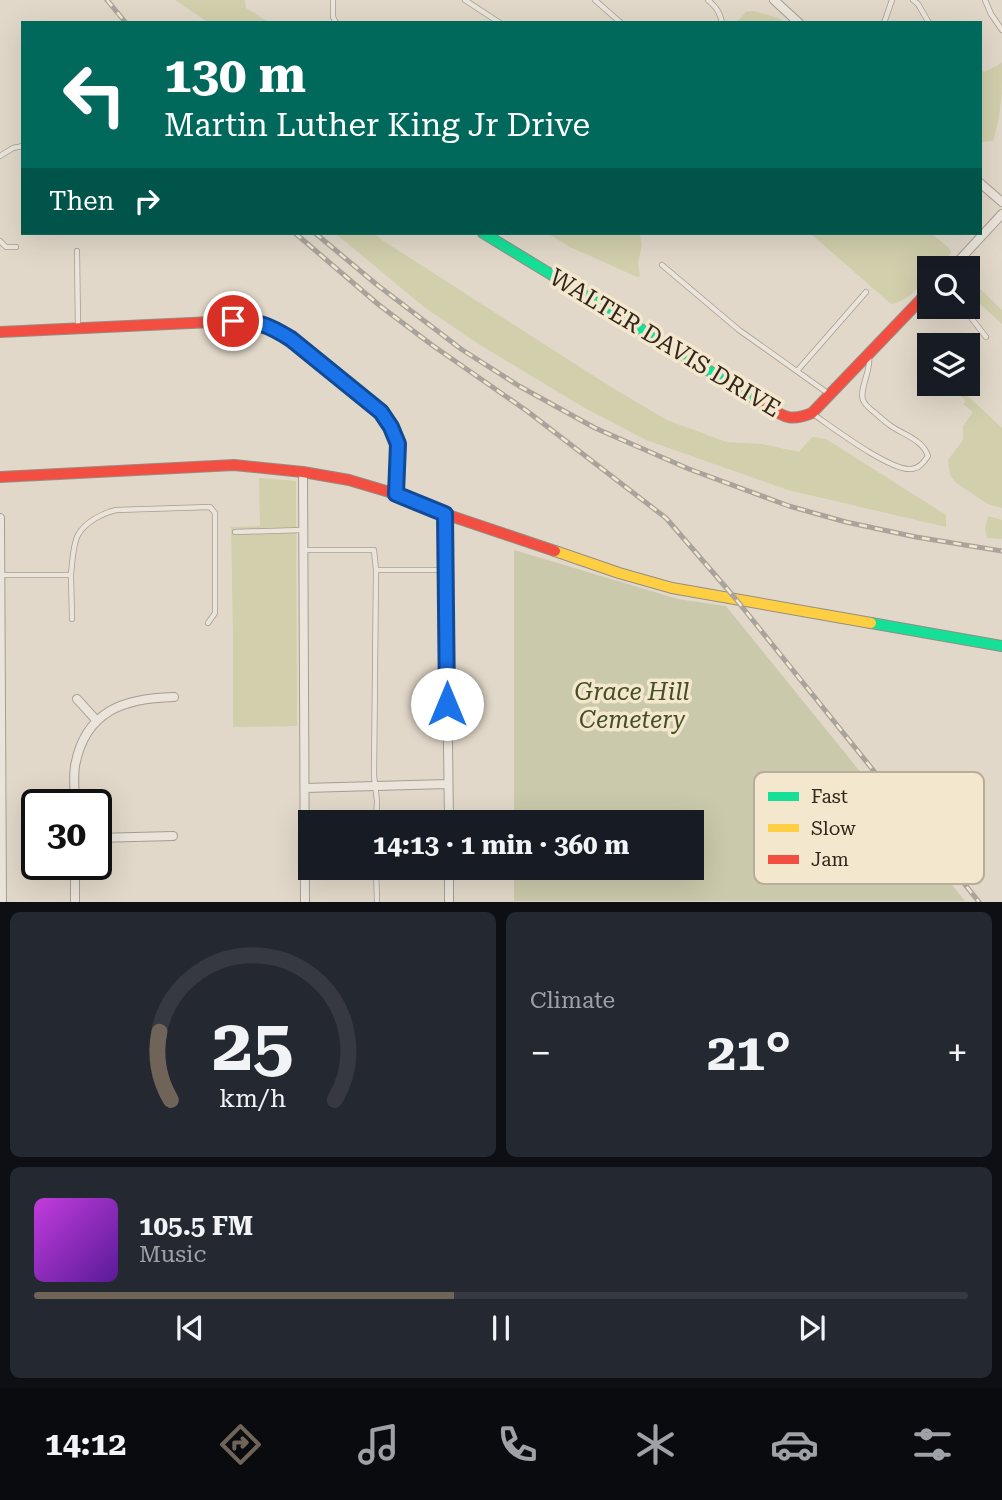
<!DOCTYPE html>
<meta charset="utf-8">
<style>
body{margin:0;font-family:"Roboto Serif",serif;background:#242831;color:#f1f3f6;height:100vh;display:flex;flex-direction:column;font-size:26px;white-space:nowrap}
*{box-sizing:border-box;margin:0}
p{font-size:23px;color:#9ea1a6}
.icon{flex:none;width:38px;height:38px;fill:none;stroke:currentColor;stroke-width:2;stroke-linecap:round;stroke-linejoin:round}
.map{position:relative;height:902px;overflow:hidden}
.side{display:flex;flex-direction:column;gap:10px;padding:10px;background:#0d0f14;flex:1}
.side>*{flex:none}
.banner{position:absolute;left:21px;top:21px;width:961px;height:214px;border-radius:0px;box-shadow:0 7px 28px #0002;background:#00695c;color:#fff;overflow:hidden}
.buttons{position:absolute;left:917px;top:256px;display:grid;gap:14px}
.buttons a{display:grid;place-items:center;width:63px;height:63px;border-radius:0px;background:#171b24;box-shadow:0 7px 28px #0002;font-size:35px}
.speed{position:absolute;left:21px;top:789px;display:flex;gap:14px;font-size:35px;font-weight:700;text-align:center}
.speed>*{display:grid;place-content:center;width:91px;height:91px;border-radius:50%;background:#171b24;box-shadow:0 7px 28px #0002;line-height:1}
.speed .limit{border:4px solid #111;border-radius:10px;background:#fff;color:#111}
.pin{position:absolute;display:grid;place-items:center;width:60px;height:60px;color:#fff;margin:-30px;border:4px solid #fff;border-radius:50%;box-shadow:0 2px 7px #0007}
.me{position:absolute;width:77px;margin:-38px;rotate:0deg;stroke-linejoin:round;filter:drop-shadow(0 0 5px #0008)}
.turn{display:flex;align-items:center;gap:24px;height:147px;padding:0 28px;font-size:32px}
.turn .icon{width:91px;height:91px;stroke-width:2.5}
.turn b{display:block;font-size:49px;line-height:60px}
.then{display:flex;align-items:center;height:66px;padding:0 28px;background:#0003;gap:14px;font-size:26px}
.big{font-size:52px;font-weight:700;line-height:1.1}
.side .widget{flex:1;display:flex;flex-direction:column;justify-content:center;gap:10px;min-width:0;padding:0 24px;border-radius:10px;background:#242831}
.side .dial{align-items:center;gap:0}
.dial svg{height:182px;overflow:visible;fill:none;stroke:#363941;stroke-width:7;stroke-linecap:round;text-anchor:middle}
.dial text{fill:#f1f3f6;stroke:none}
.song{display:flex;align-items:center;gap:21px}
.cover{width:84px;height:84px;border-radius:10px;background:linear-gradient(135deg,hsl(290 70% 55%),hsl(270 70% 35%))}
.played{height:7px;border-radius:4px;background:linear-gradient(90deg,#706459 45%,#363941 45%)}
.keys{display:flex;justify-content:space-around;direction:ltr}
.heat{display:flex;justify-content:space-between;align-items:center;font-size:38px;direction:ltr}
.side .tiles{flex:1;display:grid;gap:10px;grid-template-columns:1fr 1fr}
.widget:last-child{grid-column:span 2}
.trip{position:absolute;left:298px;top:810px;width:406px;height:70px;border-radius:0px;background:#171b24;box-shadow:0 7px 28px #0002;font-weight:700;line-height:70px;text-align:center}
.tabs{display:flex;height:112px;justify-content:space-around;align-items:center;background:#090b0e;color:#9ea1a6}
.tabs .icon{width:49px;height:49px}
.tabs .selected{color:#706459}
.tabs b{font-size:32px;color:#f1f3f6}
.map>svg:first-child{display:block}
.green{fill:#d1cfac}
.cemetery{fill:#cbc9ab}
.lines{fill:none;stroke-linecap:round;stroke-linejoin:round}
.lane-casing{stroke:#a69d93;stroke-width:6}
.street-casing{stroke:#a69d93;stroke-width:10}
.fast-casing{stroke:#958d83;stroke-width:12}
.slow-casing{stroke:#958d83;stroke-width:12}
.jam-casing{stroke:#958d83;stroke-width:12}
.lane{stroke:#eae4da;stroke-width:4.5}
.street{stroke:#eae4da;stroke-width:8}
.fast{stroke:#16e098;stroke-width:10}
.slow{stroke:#ffcf43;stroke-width:10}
.jam{stroke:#f24e42;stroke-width:10}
.rail-casing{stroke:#a9a39b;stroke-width:5}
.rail{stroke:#f3e7ce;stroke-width:2.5;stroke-dasharray:8;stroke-linecap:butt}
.route-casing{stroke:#114b97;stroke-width:18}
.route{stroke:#1a73e8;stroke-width:12}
.labels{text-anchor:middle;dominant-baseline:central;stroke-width:7;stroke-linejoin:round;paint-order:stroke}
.street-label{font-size:24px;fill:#33261c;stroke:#f3e7ce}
.park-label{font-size:24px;font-style:italic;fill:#454e24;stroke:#f3e7ce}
.key{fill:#f3e7ce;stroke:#b9ad99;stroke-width:2}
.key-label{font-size:19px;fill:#33261c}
</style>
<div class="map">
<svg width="1002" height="902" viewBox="0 0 1002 902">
<rect width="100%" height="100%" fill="#e1d8c9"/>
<path class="green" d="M 175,0 L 245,0 L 246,8 L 270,23 L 209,23 Z
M 753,11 L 779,18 L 784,23 L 736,23 L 746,12 Z
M 1002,62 C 1002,93 1002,112 993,141 L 980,142 L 980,69 L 984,72 L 997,66 Z
M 335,233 L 374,233 L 382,240 L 611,387 L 667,420 L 726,442 L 762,444 L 799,452 L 812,437 L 826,439 L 946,515 L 946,527 L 788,490 L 646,440 L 583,407 L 480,345 L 424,307 Z
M 547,233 L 641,233 L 640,236 L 642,245 L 638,263 L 640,276 L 637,277 L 568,246 Z
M 810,233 L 931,233 L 949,248 L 951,253 L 937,268 L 929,268 L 929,275 C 916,289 910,300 891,304 Z
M 967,261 L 971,263 L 969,278 L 1002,310 L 1002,324 L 968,293 L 968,268 L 965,268 Z
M 946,383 L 954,383 L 1002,428 L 1002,508 L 988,504 L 956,483 L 950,475 L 948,460 L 963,440 L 963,426 L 973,412 L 963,404 L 966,401 Z
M 259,478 L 296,481 L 297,726 L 233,727 L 233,630 L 231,527 L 260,526 Z
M 988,516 L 1002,520 L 1002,539 L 987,538 L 985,530 Z"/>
<path class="cemetery" d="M 514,550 L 678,599 L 726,606 L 965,901 L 514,901 L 514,868 L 691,868 L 691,822 L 514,822 Z"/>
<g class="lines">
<g class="lane-casing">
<path id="lane" d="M 333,0 L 333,17 L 336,23
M 465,0 L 500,23
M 595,0 L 621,23
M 708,0 C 716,7 720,12 722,23
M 913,0 L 918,4 L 929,23
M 985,0 L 991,14 L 1002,30
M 884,23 L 892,0
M 0,156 L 13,148 L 23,146
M 0,241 L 6,247 L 16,247
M 77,251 L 78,328
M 662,265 L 739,330 L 829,394
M 962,306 L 986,337
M 797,371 L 866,292
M 813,414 C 832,427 890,471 911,469 C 920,468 923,463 928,456 C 923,440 904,435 891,426 C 885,422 880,417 874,412 C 870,409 865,405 863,400 C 859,389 871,371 869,358
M 235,532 L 302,530
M 304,550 L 374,550 L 376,570 L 374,776 L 377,801 L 376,822
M 376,570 L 445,570
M 1,575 L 71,575 C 72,564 73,544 78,535 C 85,522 103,513 116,510 L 210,507 L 215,513 L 215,613 L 208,623
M 71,575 L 72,619
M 376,868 L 377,902"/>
</g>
<g class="street-casing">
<path id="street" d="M 774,0 L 799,23
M 980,183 L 1002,202
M 952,268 L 1002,214
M 303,472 L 305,902
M 445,514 L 449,822
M 0,518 L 2,902
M 77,699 L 97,721
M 305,788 L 447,784
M 75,805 C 75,792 73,779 75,766 C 85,711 124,698 174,697
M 96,838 L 173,836
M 75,864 L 75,902
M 449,868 L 449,902"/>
</g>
<g class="fast-casing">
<path id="fast" d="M 483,233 L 765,405
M 272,328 L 291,339 L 381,412 L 391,427 L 398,444 L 396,494
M 871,623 L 1002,646"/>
</g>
<g class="slow-casing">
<path id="slow" d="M 555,551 L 619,573 L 672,588 L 871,623"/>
</g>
<g class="jam-casing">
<path id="jam" d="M 0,332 L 233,321 L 257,323 L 272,328
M 765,405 C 784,417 790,422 812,413 L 929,291
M 0,477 L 234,465 L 303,472 L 349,480 L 396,494 L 445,514 L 555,551"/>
</g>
<use href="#lane" class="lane"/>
<use href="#street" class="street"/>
<use href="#fast" class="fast"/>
<use href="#slow" class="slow"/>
<use href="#jam" class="jam"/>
<g class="rail-casing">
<path id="rail" d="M 107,0 L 126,23
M 295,233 L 379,305 L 432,345 L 527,411 L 666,518 L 735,598 L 979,902
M 315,233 L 376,284 L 461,349 L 519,386 L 595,428 L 689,469 L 789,506 L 846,522 L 916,537 L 1002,551"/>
</g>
<use href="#rail" class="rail"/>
</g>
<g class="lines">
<g class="route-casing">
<path id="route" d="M 233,321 C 260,322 267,324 291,339 L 381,412 L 391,427 L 398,444 L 396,494 L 445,514 L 447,704"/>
</g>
<use href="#route" class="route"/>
</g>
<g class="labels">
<g class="street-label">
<text transform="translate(665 343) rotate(31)">WALTER DAVIS DRIVE</text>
</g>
<g class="park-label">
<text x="632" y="692">Grace Hill<tspan x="632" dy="28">Cemetery</tspan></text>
</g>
</g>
<rect x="754" y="772" width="230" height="112" rx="10" class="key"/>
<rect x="768" y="792" width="31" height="9" fill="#16e098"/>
<rect x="768" y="824" width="31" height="8" fill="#ffcf43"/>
<rect x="768" y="855" width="31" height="9" fill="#f24e42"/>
<g class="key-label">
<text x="811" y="803">Fast</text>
<text x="811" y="835">Slow</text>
<text x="811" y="866">Jam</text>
</g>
</svg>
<div class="buttons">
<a><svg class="icon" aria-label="search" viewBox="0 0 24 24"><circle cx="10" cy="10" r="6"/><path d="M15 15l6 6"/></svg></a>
<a><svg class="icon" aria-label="layers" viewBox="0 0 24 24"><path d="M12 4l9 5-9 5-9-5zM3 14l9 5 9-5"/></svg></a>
</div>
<div class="speed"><div class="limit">30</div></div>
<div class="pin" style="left:233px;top:321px;background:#d93025"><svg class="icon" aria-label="arrive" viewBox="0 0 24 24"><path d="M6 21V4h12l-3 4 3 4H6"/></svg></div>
<svg class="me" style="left:447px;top:704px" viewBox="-20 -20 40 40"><circle r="19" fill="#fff"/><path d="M0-13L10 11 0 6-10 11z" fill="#1a73e8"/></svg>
<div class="trip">14:13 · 1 min · 360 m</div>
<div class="banner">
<div class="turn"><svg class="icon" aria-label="left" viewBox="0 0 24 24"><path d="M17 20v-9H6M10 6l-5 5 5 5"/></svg><div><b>130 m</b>Martin Luther King Jr Drive</div></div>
<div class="then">Then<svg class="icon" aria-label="right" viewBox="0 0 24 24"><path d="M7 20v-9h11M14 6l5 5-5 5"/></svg></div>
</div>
</div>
<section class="side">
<div class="tiles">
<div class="widget dial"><svg viewBox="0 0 100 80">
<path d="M14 69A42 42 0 1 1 86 69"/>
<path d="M14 69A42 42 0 0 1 9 39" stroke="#706459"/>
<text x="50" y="56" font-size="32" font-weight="700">25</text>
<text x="50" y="72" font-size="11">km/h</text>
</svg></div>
<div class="widget"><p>Climate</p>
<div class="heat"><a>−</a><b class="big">21°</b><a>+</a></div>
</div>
<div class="widget">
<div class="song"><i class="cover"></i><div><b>105.5 FM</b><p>Music</p></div></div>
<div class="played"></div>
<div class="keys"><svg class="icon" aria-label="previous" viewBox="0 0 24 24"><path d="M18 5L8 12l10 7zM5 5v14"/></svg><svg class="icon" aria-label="pause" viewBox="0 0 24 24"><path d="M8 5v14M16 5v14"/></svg><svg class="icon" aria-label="next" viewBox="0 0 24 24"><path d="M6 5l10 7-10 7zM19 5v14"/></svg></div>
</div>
</div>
</section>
<nav class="tabs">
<b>14:12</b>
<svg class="icon selected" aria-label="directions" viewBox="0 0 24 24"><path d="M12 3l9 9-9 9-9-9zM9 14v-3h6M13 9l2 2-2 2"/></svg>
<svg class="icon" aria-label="music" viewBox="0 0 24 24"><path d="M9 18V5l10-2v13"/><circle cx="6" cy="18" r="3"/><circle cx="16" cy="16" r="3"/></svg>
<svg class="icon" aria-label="phone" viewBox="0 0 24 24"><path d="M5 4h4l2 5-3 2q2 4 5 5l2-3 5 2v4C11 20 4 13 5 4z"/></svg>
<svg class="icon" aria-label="climate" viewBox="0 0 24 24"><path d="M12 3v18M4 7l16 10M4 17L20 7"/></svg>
<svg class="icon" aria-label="car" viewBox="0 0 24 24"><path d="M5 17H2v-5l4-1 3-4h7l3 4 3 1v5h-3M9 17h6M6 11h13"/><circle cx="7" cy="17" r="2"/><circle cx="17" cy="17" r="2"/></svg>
<svg class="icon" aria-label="filters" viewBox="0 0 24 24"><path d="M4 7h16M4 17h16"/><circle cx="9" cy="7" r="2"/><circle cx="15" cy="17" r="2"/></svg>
</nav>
